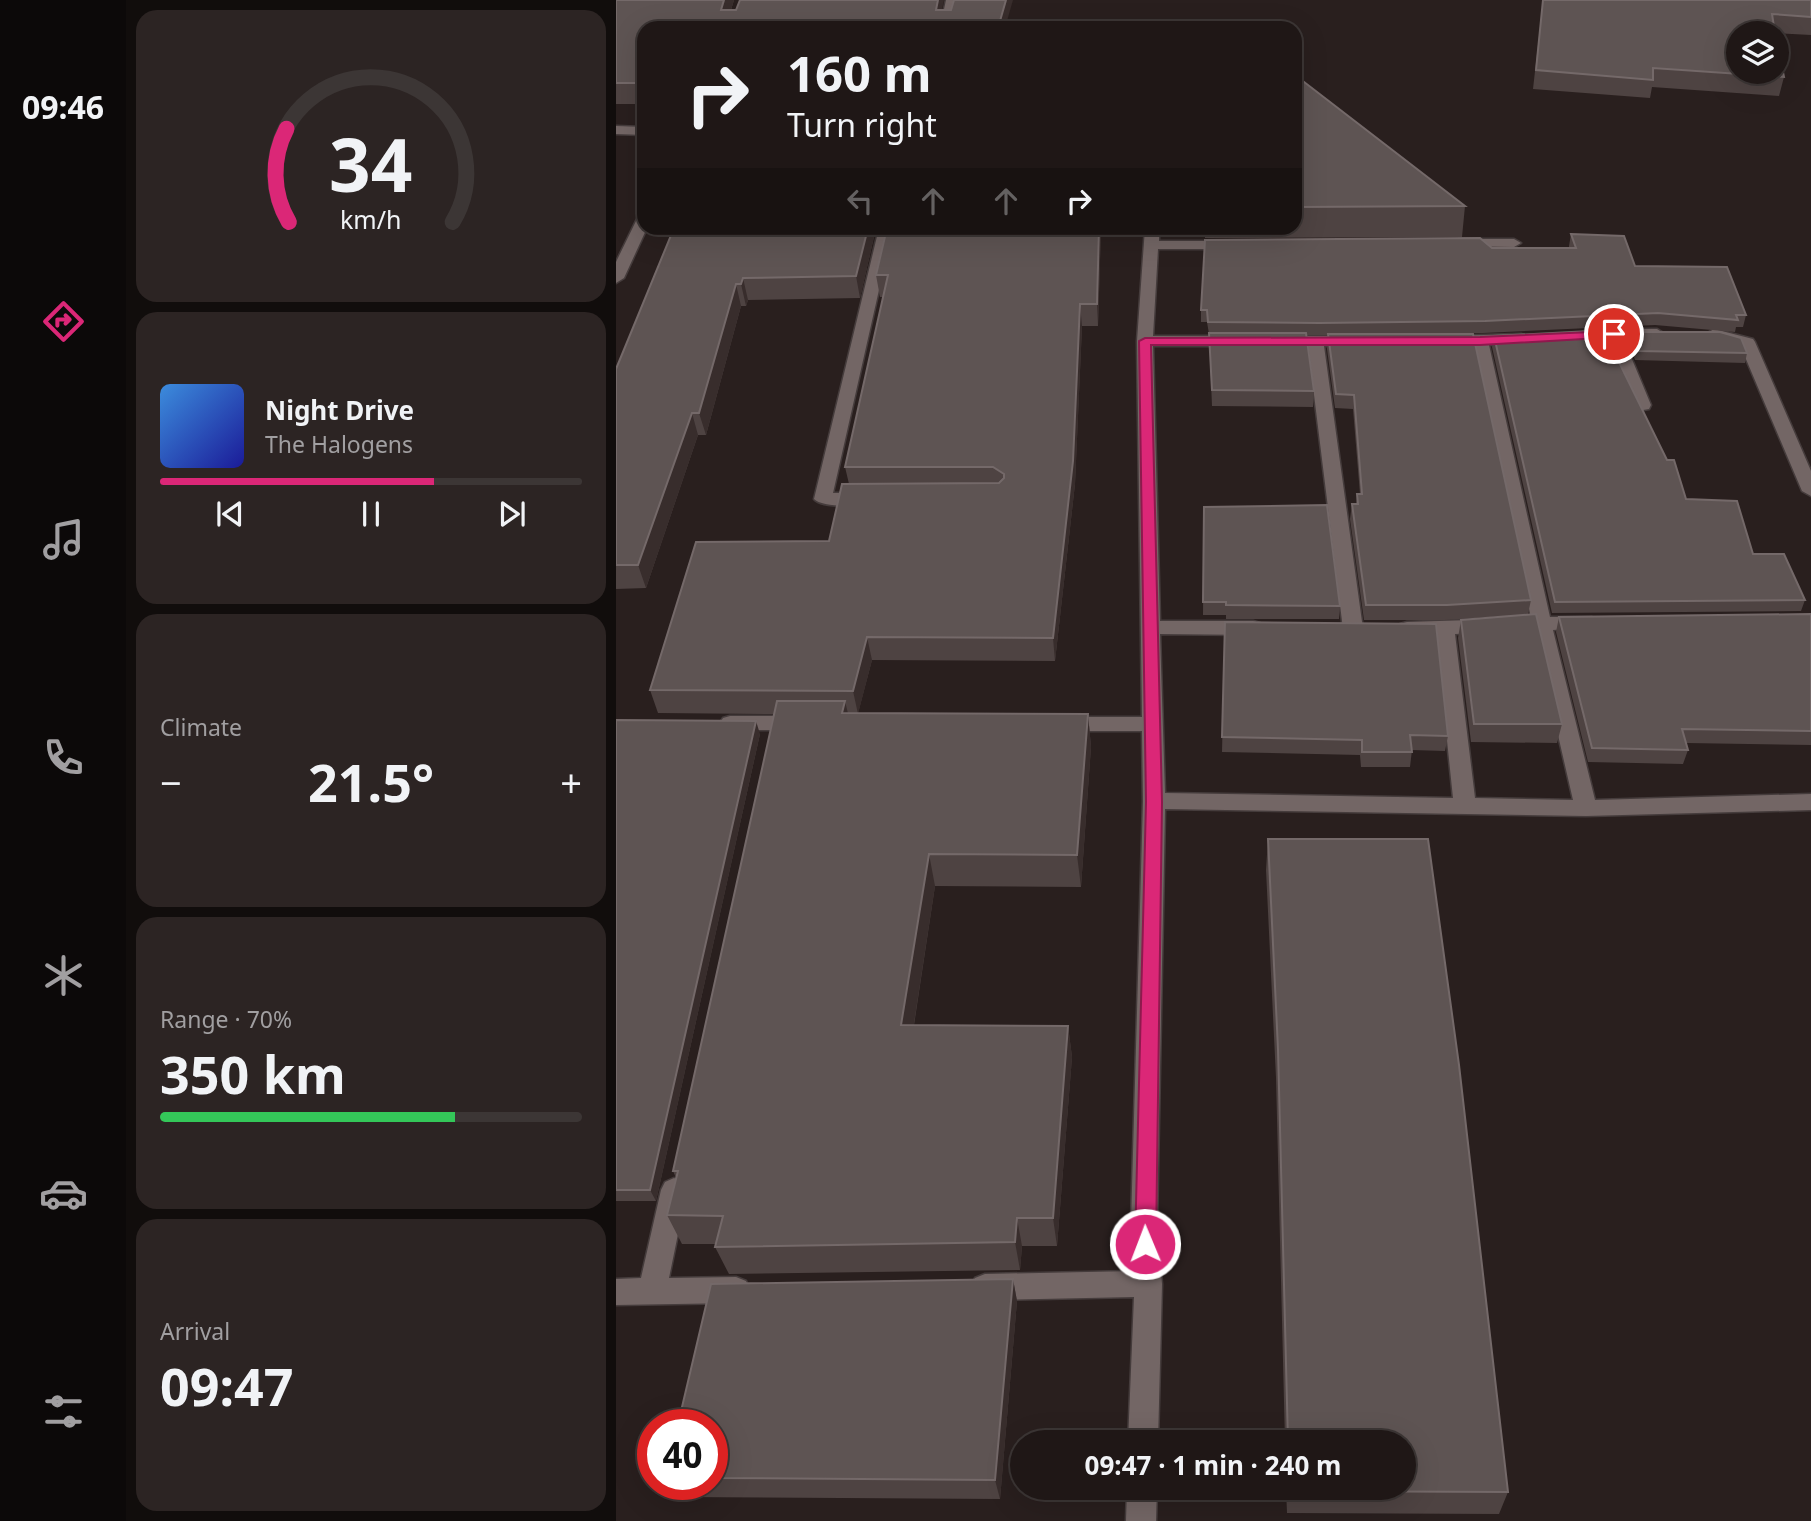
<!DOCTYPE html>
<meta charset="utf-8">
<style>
body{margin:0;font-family:"Noto Sans",sans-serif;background:#2c2423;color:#f1f3f6;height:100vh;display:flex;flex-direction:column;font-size:26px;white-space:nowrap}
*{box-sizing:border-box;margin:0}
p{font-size:23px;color:#a19fa1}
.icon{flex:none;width:38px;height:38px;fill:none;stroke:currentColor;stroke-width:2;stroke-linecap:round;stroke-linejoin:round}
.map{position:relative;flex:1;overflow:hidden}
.side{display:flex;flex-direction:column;gap:10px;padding:10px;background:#110d0c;width:490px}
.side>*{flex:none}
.banner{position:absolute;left:21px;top:21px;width:665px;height:214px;border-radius:21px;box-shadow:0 7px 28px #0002,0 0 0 2px #3c3635;background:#1f1716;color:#f1f3f6;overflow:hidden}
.tools{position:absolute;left:1110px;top:21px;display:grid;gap:14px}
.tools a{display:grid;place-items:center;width:63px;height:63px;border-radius:50%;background:#1f1716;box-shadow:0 7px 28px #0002,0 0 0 2px #3c3635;font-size:35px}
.speed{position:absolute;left:21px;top:1409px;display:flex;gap:14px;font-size:35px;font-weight:700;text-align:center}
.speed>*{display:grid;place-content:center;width:91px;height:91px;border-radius:50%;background:#1f1716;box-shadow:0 7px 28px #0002,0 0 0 2px #3c3635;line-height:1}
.speed .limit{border:10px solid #d22;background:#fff;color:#111}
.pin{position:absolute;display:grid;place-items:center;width:60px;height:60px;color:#fff;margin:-30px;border:4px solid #fff;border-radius:50%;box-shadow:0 2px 7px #0007}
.me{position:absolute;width:77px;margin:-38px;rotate:359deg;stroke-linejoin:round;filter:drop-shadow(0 0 5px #0008)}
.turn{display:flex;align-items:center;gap:24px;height:147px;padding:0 35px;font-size:32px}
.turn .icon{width:91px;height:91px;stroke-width:2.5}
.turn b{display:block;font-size:49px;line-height:60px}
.lanes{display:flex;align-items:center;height:66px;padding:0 35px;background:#0003;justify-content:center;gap:35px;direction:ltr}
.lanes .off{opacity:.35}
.big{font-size:52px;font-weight:700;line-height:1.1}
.side .card{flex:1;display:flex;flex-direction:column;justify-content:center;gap:10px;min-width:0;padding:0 24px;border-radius:21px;background:#2c2423}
.side .dial{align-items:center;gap:0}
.dial svg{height:182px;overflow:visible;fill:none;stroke:#3c3635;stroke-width:7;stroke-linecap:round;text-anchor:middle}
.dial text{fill:#f1f3f6;stroke:none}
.song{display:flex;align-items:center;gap:21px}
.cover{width:84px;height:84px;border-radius:10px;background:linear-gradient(135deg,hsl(210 70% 55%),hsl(240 70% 35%))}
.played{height:7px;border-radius:4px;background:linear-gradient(90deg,#db2777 65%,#3c3635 65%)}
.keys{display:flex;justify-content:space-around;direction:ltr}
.heat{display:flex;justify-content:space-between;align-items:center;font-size:38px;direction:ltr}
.charge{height:10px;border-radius:5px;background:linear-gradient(90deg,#34c759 70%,#3c3635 0)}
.trip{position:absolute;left:394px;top:1430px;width:406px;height:70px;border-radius:35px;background:#1f1716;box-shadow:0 7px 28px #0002,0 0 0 2px #3c3635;font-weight:700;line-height:70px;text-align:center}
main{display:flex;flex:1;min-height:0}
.menu{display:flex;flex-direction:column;width:126px;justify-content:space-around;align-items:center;background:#0c0909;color:#a19fa1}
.menu .icon{width:49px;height:49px}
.menu .on{color:#db2777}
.menu b{font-size:32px;color:#f1f3f6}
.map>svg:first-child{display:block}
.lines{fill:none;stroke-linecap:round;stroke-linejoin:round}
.minor-casing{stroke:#453c3c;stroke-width:3}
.minor{fill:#736665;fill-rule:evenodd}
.wall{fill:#4e4342}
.shaded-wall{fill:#382d2c}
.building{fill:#5e5453;stroke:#746969;stroke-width:2}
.route{fill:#db2777;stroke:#8e194d;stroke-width:2}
</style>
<main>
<nav class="menu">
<b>09:46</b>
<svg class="icon on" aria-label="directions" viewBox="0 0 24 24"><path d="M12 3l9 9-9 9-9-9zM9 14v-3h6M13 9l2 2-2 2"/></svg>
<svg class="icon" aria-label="music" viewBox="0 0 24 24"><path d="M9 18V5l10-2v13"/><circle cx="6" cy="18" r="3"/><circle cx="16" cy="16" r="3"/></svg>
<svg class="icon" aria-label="phone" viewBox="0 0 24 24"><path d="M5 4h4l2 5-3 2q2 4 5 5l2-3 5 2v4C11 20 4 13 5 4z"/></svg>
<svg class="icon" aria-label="climate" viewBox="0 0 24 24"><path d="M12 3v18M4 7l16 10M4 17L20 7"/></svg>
<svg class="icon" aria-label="car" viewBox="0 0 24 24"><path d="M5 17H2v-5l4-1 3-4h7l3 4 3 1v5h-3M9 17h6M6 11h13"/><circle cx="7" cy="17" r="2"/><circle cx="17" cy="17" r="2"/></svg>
<svg class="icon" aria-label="filters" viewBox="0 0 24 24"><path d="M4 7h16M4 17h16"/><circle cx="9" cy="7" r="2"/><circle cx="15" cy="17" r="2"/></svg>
</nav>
<section class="side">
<div class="card dial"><svg viewBox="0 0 100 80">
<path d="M14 69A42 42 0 1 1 86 69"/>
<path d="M14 69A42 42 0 0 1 13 28" stroke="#db2777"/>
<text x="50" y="56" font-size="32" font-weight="700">34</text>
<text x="50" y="72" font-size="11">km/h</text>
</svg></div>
<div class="card">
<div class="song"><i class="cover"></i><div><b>Night Drive</b><p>The Halogens</p></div></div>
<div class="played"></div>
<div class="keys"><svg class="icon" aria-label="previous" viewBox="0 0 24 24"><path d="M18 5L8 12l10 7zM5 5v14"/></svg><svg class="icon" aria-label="pause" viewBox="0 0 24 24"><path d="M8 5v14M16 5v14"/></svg><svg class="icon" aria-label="next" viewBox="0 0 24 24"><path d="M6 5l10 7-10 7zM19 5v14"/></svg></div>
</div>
<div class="card"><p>Climate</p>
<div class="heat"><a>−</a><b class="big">21.5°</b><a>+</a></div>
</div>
<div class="card"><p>Range · 70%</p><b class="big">350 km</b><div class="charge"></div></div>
<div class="card"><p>Arrival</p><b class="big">09:47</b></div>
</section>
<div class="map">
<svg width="1195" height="1521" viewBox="0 0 1195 1521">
<rect width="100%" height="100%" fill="#291f1e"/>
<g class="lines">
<g class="minor-casing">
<path id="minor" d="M 330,0 L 342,0 L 336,28 L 324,28 Z
M 0,126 L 28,127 L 28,135 L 0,134 Z
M 28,215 L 28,228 L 31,228 L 8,278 L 0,283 L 0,262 L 21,219 Z
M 263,228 L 277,228 L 217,493 L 249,493 L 258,499 C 250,508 206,508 198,499 Z
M 529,228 L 543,228 L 543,241 L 615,241 L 622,245 L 615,249 L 542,249 L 537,336 L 621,336 L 629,341 L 621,346 L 537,346 L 544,621 L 637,621 L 644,623 L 647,628 L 644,633 L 637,635 L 544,634 L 549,793 L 837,798 L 820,634 L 784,634 L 781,629 L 784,624 L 791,622 L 915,618 L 857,345 L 832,346 L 824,341 L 832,336 L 905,334 L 911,336 L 913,339 L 911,342 L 873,345 L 934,617 L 976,617 L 979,622 L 976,627 L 937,630 L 979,800 L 1195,794 L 1195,810 L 970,816 L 549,809 L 541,1223 L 546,1284 L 542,1442 L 512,1442 L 518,1297 L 369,1300 L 359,1296 L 355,1287 L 359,1278 L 369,1274 L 518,1271 L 515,1223 L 527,801 L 526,731 L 447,731 L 440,729 L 437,724 L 440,719 L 447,717 L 526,717 L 521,341 ZM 918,631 L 957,800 L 859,798 L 839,634 Z
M 843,239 L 898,239 L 905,243 L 898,247 L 838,246 L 836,243 Z
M 998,329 L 1041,329 L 1049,334 L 1041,339 L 1008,340 L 1035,405 L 1033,409 L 1027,410 L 1019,405 L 993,340 L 968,341 L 960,336 L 968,331 Z
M 1098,329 L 1137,339 L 1139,342 L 1195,471 L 1195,496 L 1186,491 L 1124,345 L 1092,337 L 1090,334 Z
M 664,336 L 740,336 L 748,341 L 740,346 L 708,346 L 747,629 L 744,634 L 730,634 L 727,629 L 692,346 L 658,344 L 656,341 Z
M 114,716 L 183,716 L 190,718 L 193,723 L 190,728 L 183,730 L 114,730 L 107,728 L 104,723 L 107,718 Z
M 58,1178 L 67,1182 L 71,1190 L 53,1278 L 120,1277 L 130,1281 L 134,1290 L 130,1299 L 120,1303 L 0,1305 L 0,1279 L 25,1278 L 45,1190 L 49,1182 Z
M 511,1488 L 541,1488 L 540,1521 L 510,1521 Z"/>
</g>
<use href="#minor" class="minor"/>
</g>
<path class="wall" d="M 0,0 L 118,0 L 115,10 L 326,10 L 389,28 L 28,28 L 28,104 L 0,104 Z
M 927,0 L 1195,0 L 1195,35 L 1159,33 L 1168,77 L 1163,96 L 1036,87 L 1034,98 L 917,89 Z
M 679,75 L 849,206 L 846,237 L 589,238 L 589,232 L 583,232 L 583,228 L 679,228 Z
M 58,228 L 260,228 L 244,298 L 132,300 L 130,306 L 125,306 L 90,435 L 82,435 L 30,588 L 0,589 L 0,369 Z
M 271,228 L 485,228 L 482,326 L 466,326 L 459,484 L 439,661 L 256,660 L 242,713 L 472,714 L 475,747 L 465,887 L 319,886 L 298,1025 L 452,1026 L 456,1057 L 441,1246 L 406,1246 L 404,1270 L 113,1274 L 99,1247 L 100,1244 L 66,1244 L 51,1215 L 60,1178 L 57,1171 L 158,714 L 42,713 L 34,690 L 213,541 L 233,484 L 229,467 L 267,297 L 264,297 L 260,275 Z
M 955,234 L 1019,266 L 1130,315 L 1127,327 L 1120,327 L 1119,332 L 1039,325 L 867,333 L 779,334 L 915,600 L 912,614 L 946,724 L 941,743 L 855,742 L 842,638 L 845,620 L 890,616 L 829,620 L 748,620 L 734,519 L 736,504 L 740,504 L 741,494 L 744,494 L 737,409 L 719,408 L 711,349 L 712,335 L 691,335 L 698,391 L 697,407 L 596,406 L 593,334 L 591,322 L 585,322 L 585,310 L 876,248 L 953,248 L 953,246 Z
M 1014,332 L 1131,353 L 1129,363 L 1019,360 L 1012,342 Z
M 878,336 L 1000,348 L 999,354 L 1070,499 L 1137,554 L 1189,600 L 1185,611 L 936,613 L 876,347 Z
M 588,507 L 724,606 L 723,619 L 610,619 L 610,615 L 587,615 Z
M 1195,614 L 1195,745 L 1070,743 L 1072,750 L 1067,764 L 972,762 L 940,632 L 943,617 Z
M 609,622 L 832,736 L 829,751 L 796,750 L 794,767 L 745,767 L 744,755 L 606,752 Z
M 0,720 L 144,734 L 40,1201 L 0,1201 Z
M 652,839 L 892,1492 L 883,1514 L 671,1513 L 670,1488 L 788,1488 L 788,1442 L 669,1442 L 660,1078 L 650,870 Z
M 397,1279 L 401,1301 L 384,1499 L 63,1497 L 54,1484 L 96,1484 L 96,1424 Z"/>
<path class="shaded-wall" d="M 108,0 L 118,0 L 109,28 L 105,10 Z
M 322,0 L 328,0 L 322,28 L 320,10 Z
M 390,0 L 397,0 L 389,28 L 382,28 Z
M 252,228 L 260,228 L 244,298 L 240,276 Z
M 483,228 L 485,228 L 482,326 L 481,304 Z
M 127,278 L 132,300 L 130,306 L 125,284 Z
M 120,284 L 125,306 L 90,435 L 83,413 Z
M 464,304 L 466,326 L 459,484 L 439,661 L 437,638 Z
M 76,413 L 82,435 L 30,588 L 22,565 Z
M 251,637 L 256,660 L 242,714 L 237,691 Z
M 229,701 L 237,734 L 226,713 Z
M 472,714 L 475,747 L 465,887 L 461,855 Z
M 140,721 L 144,734 L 40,1201 L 34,1190 Z
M 313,854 L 319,886 L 293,1056 L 285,1025 Z
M 452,1026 L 456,1057 L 441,1246 L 437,1218 Z
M 401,1218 L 406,1246 L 404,1270 L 399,1242 Z
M 397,1279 L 401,1301 L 384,1499 L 379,1480 Z"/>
<path class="building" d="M 0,0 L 108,0 L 105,10 L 120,10 L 124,0 L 322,0 L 320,10 L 335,10 L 338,0 L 390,0 L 382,28 L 28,28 L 28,83 L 0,83 Z
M 927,0 L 1195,0 L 1195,17 L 1156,14 L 1159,33 L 1122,33 L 1122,72 L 1160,72 L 1160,37 L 1168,77 L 1037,68 L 1037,80 L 920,70 Z
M 679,75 L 849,206 L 679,207 Z
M 58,228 L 252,228 L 240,276 L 127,278 L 125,284 L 120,284 L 83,413 L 76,413 L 22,565 L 0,565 L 0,369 Z
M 271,228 L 483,228 L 481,304 L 464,304 L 457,461 L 437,638 L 251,637 L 237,691 L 34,690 L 80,542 L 213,541 L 226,484 L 383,483 L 388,478 L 388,474 L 377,467 L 229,467 L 272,275 L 260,275 Z
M 955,234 L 1008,236 L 1019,266 L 1111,267 L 1130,315 L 1120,315 L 1122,320 L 1042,313 L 869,321 L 703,323 L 592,322 L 591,310 L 585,310 L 589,240 L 864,238 L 876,248 L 960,248 Z
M 993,330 L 1000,348 L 996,348 L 1051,460 L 1058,460 L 1070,499 L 1121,501 L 1137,554 L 1168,554 L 1189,600 L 939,602 L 878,336 Z
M 1014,332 L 1104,332 L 1125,338 L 1131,353 L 1022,351 Z
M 593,333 L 690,333 L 698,391 L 596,390 Z
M 712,334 L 857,334 L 915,600 L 831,605 L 750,605 L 736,504 L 742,504 L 741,494 L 746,494 L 738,395 L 720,394 Z
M 711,505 L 724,606 L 610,605 L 610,602 L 587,602 L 588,507 Z
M 920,614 L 946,724 L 858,724 L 845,620 Z
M 1195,614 L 1195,731 L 1066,729 L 1072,750 L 976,748 L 943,617 Z
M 609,622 L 820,624 L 832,736 L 794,735 L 796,752 L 746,752 L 746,740 L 606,737 Z
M 161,701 L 229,701 L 226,713 L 472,714 L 461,855 L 313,854 L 285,1025 L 452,1026 L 437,1218 L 401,1218 L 399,1242 L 99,1247 L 107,1216 L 51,1215 L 62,1171 L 57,1171 Z
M 0,720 L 140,721 L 34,1190 L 0,1190 Z
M 652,839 L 812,839 L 843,1065 L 892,1492 L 673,1491 L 673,1488 L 788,1488 L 788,1442 L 672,1442 L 662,1049 Z
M 397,1279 L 379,1480 L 96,1478 L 96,1424 L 62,1424 L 95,1284 Z"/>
<path class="route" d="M 998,331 L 1004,334 L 1002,337 L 864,345 L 535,345 L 546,802 L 540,1244 L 537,1250 L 529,1253 L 522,1250 L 519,1244 L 530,802 L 523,341 L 529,338 L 864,337 Z"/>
</svg>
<div class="tools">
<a><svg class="icon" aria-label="layers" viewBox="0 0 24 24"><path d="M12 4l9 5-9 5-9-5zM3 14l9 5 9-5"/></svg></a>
</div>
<div class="speed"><div class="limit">40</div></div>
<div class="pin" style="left:998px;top:334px;background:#d93025"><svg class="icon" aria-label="arrive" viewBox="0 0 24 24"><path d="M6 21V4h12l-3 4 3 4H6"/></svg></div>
<svg class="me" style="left:529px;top:1244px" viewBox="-20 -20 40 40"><circle r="17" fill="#db2777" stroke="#fff" stroke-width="3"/><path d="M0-11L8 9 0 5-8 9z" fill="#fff"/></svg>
<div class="trip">09:47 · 1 min · 240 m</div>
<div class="banner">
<div class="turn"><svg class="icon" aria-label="right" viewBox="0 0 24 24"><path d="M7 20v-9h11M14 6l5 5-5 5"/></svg><div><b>160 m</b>Turn right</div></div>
<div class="lanes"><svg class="icon off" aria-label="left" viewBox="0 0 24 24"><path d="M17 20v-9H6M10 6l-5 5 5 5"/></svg><svg class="icon off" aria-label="ahead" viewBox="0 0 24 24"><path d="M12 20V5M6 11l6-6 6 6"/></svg><svg class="icon off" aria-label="ahead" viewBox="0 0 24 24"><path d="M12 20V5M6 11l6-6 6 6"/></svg><svg class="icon" aria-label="right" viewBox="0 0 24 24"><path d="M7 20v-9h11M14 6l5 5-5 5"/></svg></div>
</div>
</div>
</main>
